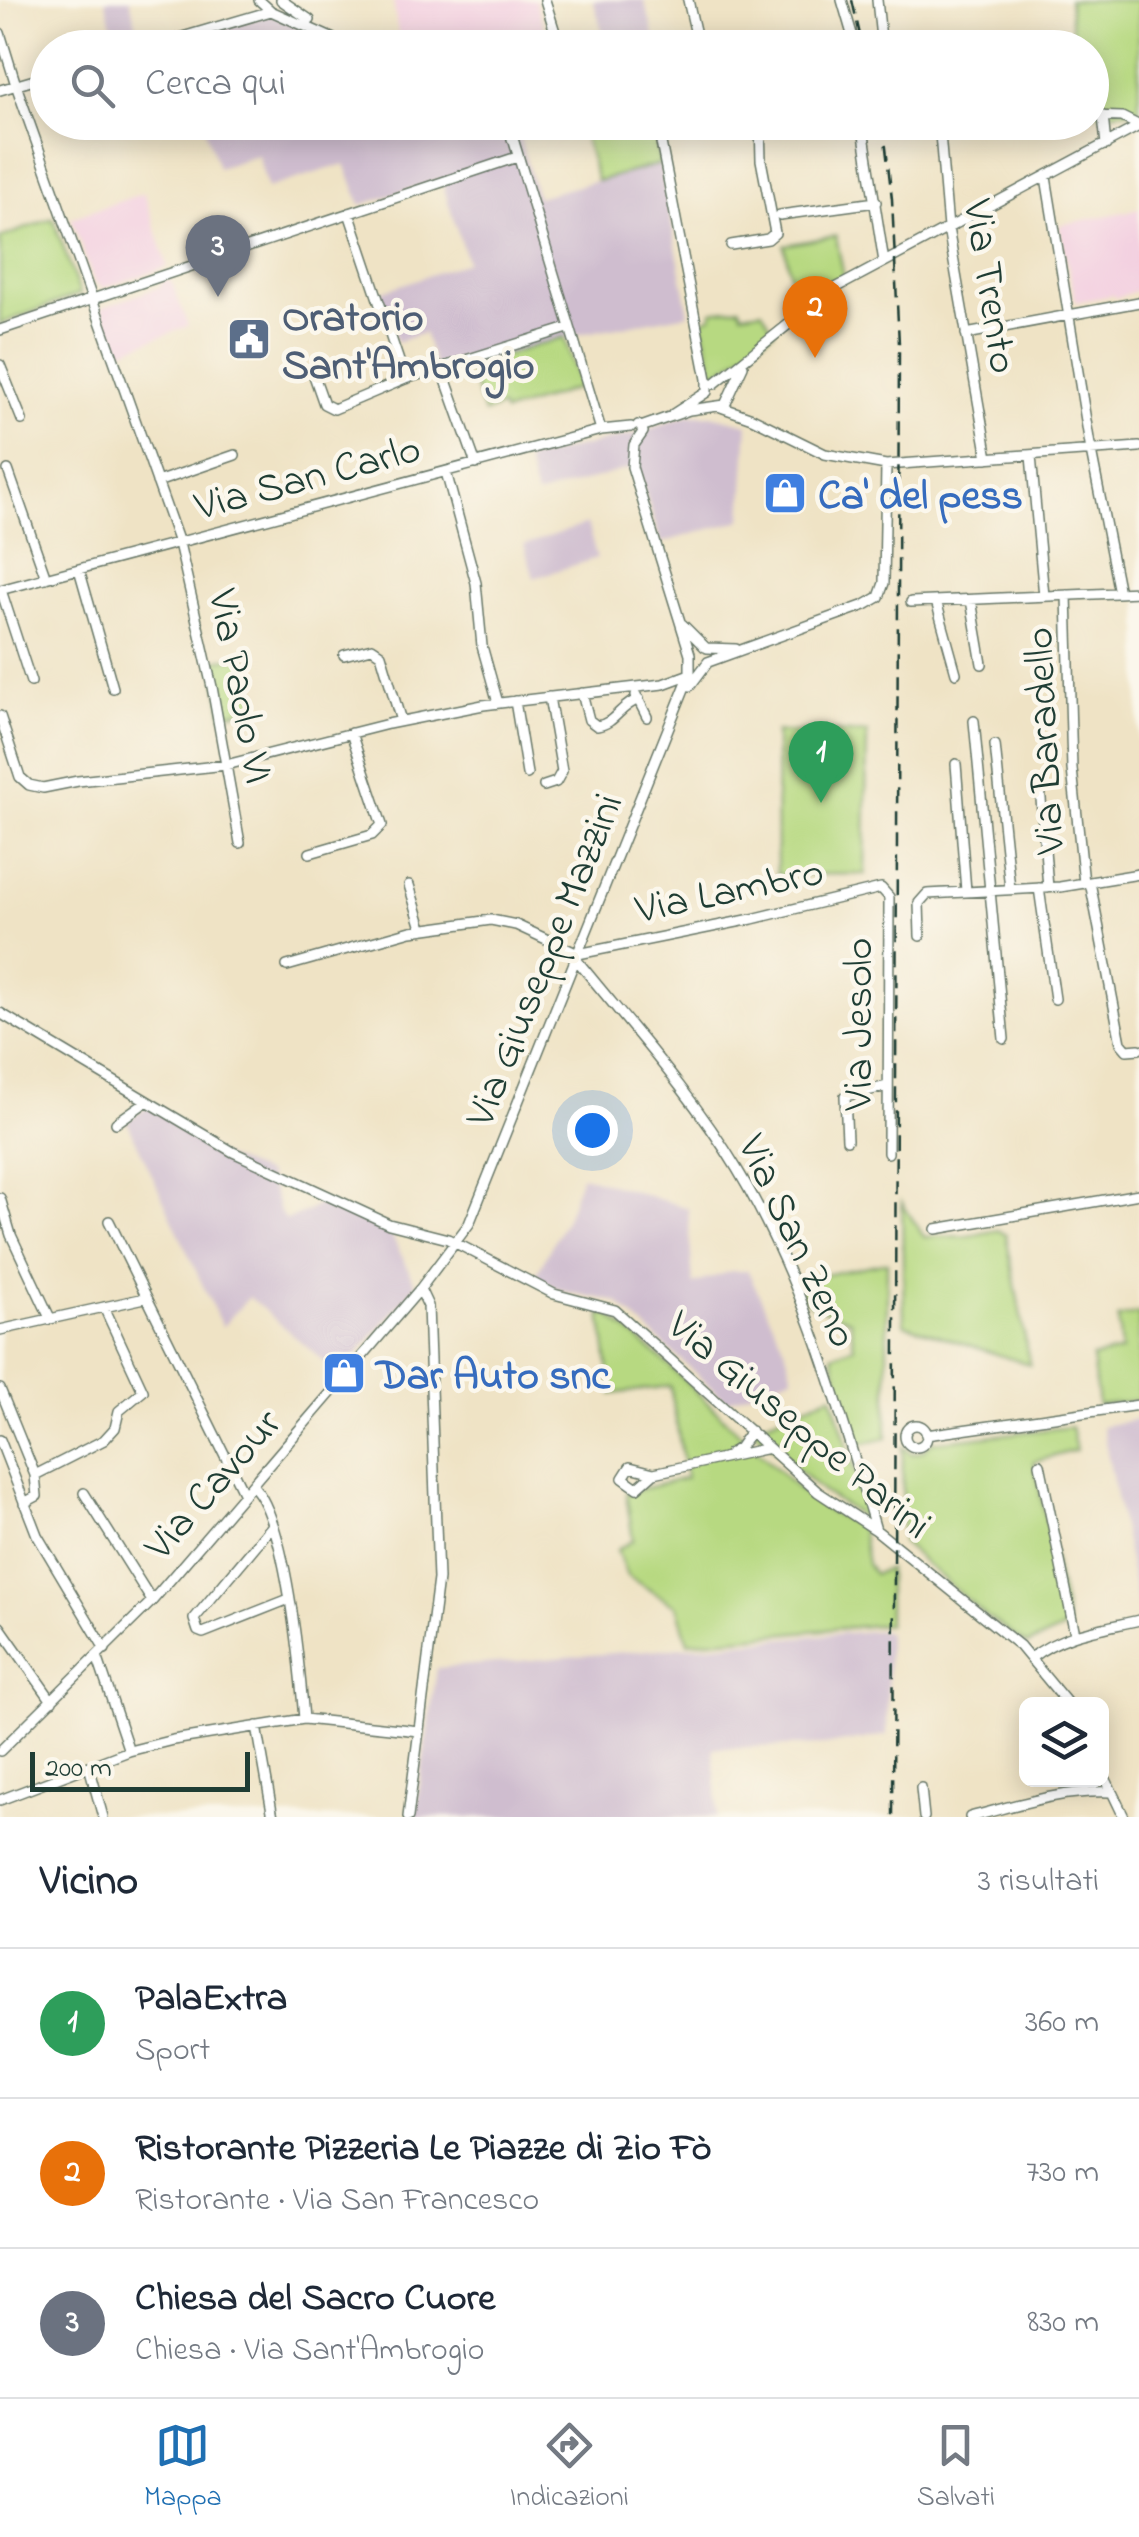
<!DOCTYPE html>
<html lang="it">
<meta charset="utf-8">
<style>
body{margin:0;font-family:"Indie Flower",sans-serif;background:#f6f6f7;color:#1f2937}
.controls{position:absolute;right:30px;bottom:30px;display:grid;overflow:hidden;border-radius:15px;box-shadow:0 5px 25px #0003}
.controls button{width:90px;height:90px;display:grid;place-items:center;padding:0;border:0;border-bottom:2px solid #e0e1e3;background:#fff;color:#1f2937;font:50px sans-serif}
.scale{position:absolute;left:30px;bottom:25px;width:220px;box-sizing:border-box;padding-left:10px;border:5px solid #1f3d34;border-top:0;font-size:28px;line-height:35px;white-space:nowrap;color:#1f3d34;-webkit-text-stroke:8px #fbf7ec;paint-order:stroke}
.you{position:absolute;left:592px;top:1130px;width:35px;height:35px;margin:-25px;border:8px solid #fff;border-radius:50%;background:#1a73e8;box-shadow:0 0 0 15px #1a73e833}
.badge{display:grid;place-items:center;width:65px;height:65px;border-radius:50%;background:#1f6fb2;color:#fff;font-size:32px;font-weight:700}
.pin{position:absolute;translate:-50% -82px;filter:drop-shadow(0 2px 5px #0008)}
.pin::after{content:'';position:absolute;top:52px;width:35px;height:30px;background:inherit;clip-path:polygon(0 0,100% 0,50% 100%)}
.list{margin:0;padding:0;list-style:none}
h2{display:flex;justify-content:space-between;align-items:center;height:130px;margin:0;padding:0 40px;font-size:42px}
h2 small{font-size:32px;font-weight:400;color:#747a83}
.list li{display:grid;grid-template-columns:65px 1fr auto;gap:30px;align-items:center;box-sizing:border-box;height:150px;padding:0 40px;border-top:2px solid #e0e1e3}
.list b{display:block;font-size:38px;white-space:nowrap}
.list p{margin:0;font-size:32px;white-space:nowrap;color:#747a83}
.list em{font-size:32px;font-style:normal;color:#747a83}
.icon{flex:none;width:55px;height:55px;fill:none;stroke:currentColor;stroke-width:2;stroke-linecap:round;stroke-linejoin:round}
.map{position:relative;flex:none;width:1139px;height:1817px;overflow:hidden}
.search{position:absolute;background:#fff;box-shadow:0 5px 25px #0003;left:30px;right:30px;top:30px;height:110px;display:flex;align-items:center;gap:25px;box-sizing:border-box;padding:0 35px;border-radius:55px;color:#747a83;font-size:38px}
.sheet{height:580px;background:#fff}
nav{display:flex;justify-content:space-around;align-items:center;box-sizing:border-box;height:140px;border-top:2px solid #e0e1e3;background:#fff;font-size:28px;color:#747a83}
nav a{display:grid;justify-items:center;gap:5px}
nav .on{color:#1f6fb2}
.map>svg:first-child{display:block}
</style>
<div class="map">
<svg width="1139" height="1817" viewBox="0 0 1139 1817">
<rect width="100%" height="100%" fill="#fbf7ec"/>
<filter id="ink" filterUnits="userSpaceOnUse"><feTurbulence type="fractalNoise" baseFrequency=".01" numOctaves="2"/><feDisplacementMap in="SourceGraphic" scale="20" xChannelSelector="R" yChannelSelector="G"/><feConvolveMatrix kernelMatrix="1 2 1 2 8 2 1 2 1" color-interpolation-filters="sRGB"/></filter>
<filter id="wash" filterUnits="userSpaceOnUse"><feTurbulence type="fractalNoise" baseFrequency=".0048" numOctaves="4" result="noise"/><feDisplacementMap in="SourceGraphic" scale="40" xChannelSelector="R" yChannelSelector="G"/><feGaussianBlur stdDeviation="2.25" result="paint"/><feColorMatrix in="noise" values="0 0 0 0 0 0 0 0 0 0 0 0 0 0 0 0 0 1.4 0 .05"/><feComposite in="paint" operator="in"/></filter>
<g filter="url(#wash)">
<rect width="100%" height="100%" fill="#efe3c5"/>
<path fill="#f3cfe0" d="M393,0H535L550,47H400Z
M144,193L168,267L103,288L94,282L71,218Z
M1139,209V290L1115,298L1114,295L1076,302L1059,225Z
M171,280L188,326L119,352L101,308L160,287L163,281Z"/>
<path fill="#cfbdcf" d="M105,0H130L141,43L118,47Z
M593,0H644L655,38L607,47Z
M271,14L344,47L177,48L175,43Z
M203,123H506L523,132L521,142L537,197L660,164L689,314L564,337L468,367L464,357L435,366L424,333L397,342L380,292L467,262L441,179L361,205L345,164L267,188L258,155L218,168Z
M688,415H711L748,424L742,520L661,543L637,466L536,496L526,460L639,433Z
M587,524L597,558L534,578L524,545Z
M151,1105L220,1155L267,1174L281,1214L286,1220L307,1212L322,1202L391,1234L416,1285L345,1368L337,1361L333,1366L323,1361L249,1297L222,1327L127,1121Z
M581,1175L688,1208L693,1284L732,1271H748L785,1349L793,1376L726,1401L617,1302L563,1291L535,1277L566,1218Z
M1139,1419V1612L1102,1426Z
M881,1630L888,1633L887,1735L829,1745L713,1748L718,1817H415L437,1668Z"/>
<path fill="#b7d981" stroke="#6b8b5a" stroke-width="2.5" d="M1069,0H1139V110L1092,114V48L1073,47Z
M581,126L648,129L655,136L660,164L597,181Z
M53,218L80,294L0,324V238Z
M836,236L844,278L796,301L784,245Z
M740,307L742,313L762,310L774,331L714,375L702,321L712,316V311Z
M564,337L580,387L504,413L501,407L484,413L468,367Z
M244,655L258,706L223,715L214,661Z
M776,732L867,733L865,874L777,875Z
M902,1203L924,1237L968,1236L998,1230L1006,1235L1030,1365L904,1324Z
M887,1262V1438L856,1445L832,1355L854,1347L850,1320L809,1304L794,1281Z
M601,1313L610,1316L665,1362L800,1491L822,1507L861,1528L867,1564L874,1574L888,1569V1624L688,1642L677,1606L627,1576L617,1550L633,1540L626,1493L686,1478L670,1386L612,1394Z
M1139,1313V1400L1098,1405L1092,1358L1121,1351L1118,1318Z
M832,1395L870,1521L823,1492L751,1428Z
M1071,1427L1076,1450L1034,1462L1068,1627L1027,1645L986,1616L902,1543L903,1447L912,1454L923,1451L932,1442Z"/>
</g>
<g filter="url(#ink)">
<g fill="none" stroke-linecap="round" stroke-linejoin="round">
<g stroke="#687767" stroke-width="12">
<path id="minor" d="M259,0L271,11L354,48
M281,0L310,20
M545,0L560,48
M688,0L699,48
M842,0L856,48
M877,0L882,48
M0,33L16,85L179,543L212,687L240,843
M145,48L271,11
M0,90L48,76
M1092,116L1122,117L1138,125
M1103,116L1106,145
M508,122L601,430
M657,122L707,379V392L673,414
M862,122L884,262
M939,122L948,228L988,458
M512,139L518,122
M1046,177L1091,451L1119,593
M349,213L405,379
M780,215L876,202
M731,245L768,239L775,233L761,160L760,122
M0,330L517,157
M966,334L1139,302
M0,365L22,420
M442,369L476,464
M312,370L324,404L334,409L405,379L568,328
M714,384L830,291L1139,126
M721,407L752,418L825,454L886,465L1139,447
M638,425L641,427L689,410L725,405L743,366
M1031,456L1044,596
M8,470L46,578
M446,472L476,583L482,646L498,703
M157,482L235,455
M79,569L113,688
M0,590L601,430L631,427
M1,590L31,682
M1067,595L1072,769L1084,883
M971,600L982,664
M936,601L956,673
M911,602L1139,592
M682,624L705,647
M707,648L736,649
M344,655L372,648L381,654L401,721
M690,686L708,662L865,605L879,597L884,583L886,465
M582,693L589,720L597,726C616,723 619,706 639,699
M636,695L647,717
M515,701L527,774
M0,716L20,777L29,785L43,788L78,781L226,765L388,724L483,705L663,684L690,674
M974,721L1004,1039
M995,745L1010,889
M956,764L966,891
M544,786L556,782L562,771L549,697
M1040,786L1048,888
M310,853L372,835L382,825L351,733
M1090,882L1121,1043L1127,1050L1139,1049
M409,885L422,928
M1039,888L1055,999
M920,936L919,903L927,894L1060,887L1139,874
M576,959C631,1027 692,1094 737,1169C804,1280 839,1408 876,1530
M287,966L411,931L491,920L516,925L578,954L752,919L881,888L889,897L888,1153
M0,1013L147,1101
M116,1123L147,1101L233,1152L389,1224L448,1239L554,1294L615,1310L818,1492L876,1530L1020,1646L1068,1704
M847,1140L845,1096L888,1086
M0,1198L11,1235L50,1318
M109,1221L244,1494
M936,1229L1139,1194
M0,1330L145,1298
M0,1389L35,1475
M905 1436a11 11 0 1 1 22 0a11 11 0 1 1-22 0Z
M926,1435L1139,1405
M0,1440L37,1535L105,1649
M729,1454L739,1448L751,1431
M1040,1464L1075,1634
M654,1473L637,1488L623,1478L630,1467L654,1473L769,1448
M252,1485C286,1515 300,1671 304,1719
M84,1493L152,1601
M24,1503L37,1496L35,1475L104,1440L115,1428L119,1411L143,1391L104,1307
M273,1525L194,1619L198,1631L203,1633L289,1599
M0,1627L52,1701
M97,1656L129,1751
M1031,1658C1063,1633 1101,1629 1139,1620
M257,1726L273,1817
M0,1751L152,1601L420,1289L469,1224L690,674V654L632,467L634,445L643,432L641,427
M89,1766L103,1817
M1102,1771L1124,1817
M921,1788L924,1817
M0,1800L129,1751L173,1740L304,1719L419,1731
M408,1817L438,1579L428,1306L420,1289
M970,1817C1018,1805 1060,1790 1110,1792"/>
</g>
<use href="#minor" stroke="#fff" stroke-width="9"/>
<path stroke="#1f3d34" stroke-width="2.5" stroke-dasharray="15 8" stroke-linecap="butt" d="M852,0L863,48
M883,122L892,199L899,344L893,1817"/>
</g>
</g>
<defs>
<g id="civic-square" transform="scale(2.25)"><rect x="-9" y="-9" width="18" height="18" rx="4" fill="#5c6f8a" stroke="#fbf7ec"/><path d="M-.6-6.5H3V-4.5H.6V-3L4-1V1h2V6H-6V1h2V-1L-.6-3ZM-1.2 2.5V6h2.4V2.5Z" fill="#fff"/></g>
<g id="shop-square" transform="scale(2.25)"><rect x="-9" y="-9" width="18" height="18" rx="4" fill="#3f7fe0" stroke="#fbf7ec"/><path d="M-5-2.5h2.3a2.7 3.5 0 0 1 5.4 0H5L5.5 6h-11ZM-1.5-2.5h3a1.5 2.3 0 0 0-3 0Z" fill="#fff"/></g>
</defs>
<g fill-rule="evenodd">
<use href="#civic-square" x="249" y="339"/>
<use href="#shop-square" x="785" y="493"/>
<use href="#shop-square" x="344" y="1373"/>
</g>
<g text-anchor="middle" stroke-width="9" stroke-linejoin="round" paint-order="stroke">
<g font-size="42" fill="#1f3d34" stroke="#fbf7ec">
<text transform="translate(993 286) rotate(81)" y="15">Via Trento</text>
<text transform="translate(307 475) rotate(-15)" y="15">Via San Carlo</text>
<text transform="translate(243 686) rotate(79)" y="15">Via Paolo VI</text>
<text transform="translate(1042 741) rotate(-93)" y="15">Via Baradello</text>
<text transform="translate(729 888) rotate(-12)" y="15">Via Lambro</text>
<text transform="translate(542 959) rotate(-68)" y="15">Via Giuseppe Mazzini</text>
<text transform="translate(856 1024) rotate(-90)" y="15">Via Jesolo</text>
<text transform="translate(800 1240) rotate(65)" y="15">Via San Zeno</text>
<text transform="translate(801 1423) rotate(40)" y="15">Via Giuseppe Parini</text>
<text transform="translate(211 1483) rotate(-49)" y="15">Via Cavour</text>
</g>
<g font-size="42" font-weight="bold" fill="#4e5e75" stroke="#fbf7ec" text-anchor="start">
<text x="282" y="330">Oratorio<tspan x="282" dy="48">Sant'Ambrogio</tspan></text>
</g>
<g font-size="42" font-weight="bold" fill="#366cbe" stroke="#fbf7ec" text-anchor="start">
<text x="818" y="508">Ca' del pess</text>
<text x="376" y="1388">Dar Auto snc</text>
</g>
</g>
</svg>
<div class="controls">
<button><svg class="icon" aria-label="layers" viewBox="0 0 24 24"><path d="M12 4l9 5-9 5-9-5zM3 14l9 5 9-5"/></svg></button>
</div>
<div class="scale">200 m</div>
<div class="you"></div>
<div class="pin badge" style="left:821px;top:803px;background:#2e9e5b">1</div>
<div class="pin badge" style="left:815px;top:358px;background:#e8710a">2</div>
<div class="pin badge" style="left:218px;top:297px;background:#6b7280">3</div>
<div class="search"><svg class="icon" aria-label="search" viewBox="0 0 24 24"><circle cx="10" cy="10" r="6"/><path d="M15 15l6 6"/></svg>Cerca qui</div>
</div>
<section class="sheet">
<h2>Vicino<small>3 risultati</small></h2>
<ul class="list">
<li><span class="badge" style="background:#2e9e5b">1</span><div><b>PalaExtra</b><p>Sport</p></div><em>360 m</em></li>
<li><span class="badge" style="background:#e8710a">2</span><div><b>Ristorante Pizzeria Le Piazze di Zio Fò</b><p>Ristorante · Via San Francesco</p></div><em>730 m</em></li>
<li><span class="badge" style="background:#6b7280">3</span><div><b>Chiesa del Sacro Cuore</b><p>Chiesa · Via Sant'Ambrogio</p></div><em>830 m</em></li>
</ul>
</section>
<nav>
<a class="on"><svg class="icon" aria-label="map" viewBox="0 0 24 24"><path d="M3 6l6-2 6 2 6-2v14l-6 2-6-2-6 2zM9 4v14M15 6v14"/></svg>Mappa</a>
<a><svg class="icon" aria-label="directions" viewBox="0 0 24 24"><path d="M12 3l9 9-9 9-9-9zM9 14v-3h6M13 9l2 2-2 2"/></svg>Indicazioni</a>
<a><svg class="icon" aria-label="saved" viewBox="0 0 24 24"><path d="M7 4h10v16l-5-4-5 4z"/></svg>Salvati</a>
</nav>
